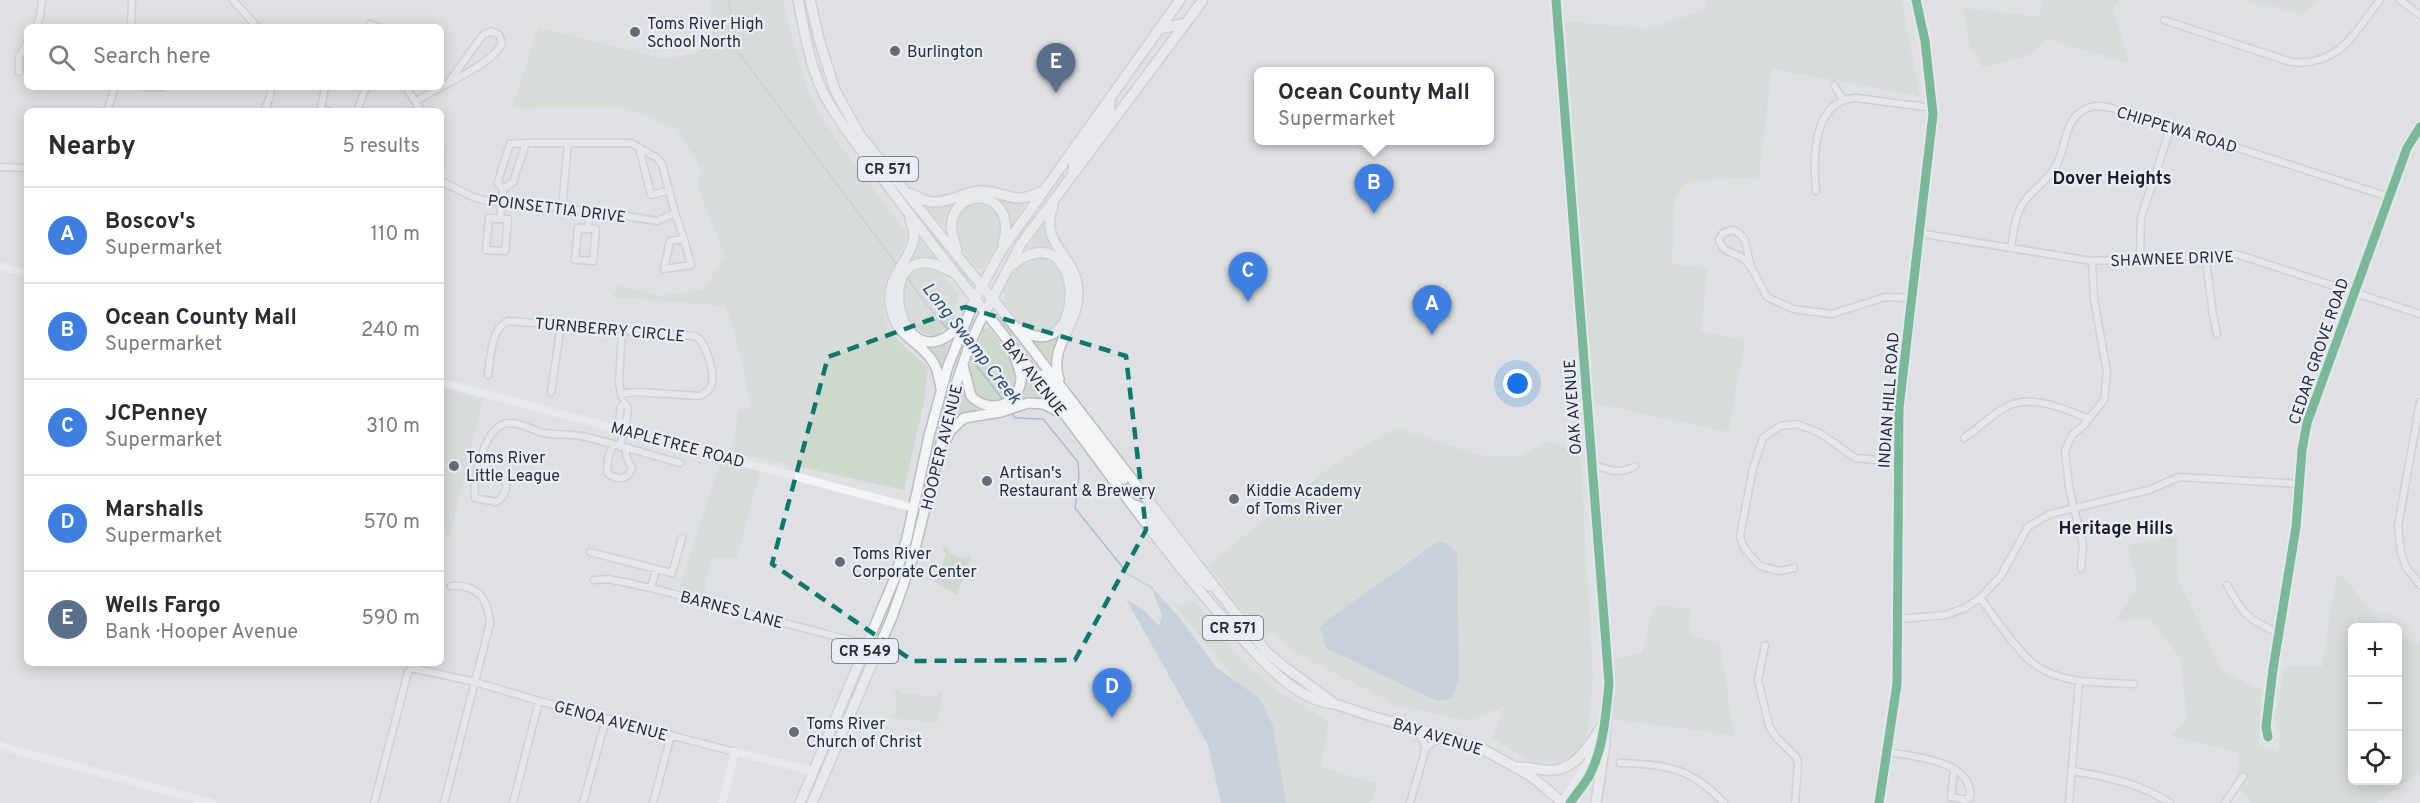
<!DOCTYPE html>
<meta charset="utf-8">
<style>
body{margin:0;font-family:Overpass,sans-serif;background:#f7f7f7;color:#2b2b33}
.controls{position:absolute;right:18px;bottom:18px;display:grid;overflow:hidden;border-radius:9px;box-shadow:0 3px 15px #0003}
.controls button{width:54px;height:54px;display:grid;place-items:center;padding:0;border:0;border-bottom:2px solid #e1e1e2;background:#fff;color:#2b2b33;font:30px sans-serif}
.you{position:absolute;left:1518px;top:384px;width:21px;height:21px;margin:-15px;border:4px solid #fff;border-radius:50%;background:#1a73e8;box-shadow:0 0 0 9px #1a73e833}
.badge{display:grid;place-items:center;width:39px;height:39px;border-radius:50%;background:#656c77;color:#fff;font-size:20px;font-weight:700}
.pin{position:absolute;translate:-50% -50px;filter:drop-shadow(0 2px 3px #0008)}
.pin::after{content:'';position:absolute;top:32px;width:21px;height:18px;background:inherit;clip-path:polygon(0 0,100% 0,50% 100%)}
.popup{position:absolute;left:1254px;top:67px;width:240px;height:78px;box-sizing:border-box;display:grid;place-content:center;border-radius:9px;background:#fff;filter:drop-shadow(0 2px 4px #0005);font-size:20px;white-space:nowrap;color:#7c7c81}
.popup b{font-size:22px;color:#2b2b33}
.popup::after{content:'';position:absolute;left:50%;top:100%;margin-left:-12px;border:12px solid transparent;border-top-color:#fff}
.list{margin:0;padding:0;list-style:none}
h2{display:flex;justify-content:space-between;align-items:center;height:78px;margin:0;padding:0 24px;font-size:26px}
h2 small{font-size:20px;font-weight:400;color:#7c7c81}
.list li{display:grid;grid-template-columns:39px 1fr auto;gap:18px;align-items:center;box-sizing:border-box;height:96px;padding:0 24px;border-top:2px solid #e1e1e2}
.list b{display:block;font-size:22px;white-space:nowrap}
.list p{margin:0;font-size:20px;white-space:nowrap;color:#7c7c81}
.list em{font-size:20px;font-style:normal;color:#7c7c81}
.icon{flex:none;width:33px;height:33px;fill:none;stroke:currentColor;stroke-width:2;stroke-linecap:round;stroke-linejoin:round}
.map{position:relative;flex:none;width:2420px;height:803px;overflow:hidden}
.search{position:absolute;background:#fff;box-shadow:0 3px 15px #0003;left:24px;top:24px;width:420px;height:66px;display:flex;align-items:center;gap:15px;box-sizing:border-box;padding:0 21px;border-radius:9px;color:#7c7c81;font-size:22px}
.panel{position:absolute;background:#fff;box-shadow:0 3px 15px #0003;left:24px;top:108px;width:420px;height:558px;border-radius:9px}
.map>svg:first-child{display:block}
</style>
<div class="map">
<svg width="2420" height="803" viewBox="0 0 2420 803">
<rect width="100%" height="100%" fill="#dee0e3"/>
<path fill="#ced8cd" d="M710,0H784L788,24L809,95L834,137L909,236C894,266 869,303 894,335C903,347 917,357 928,367L925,397L904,490L731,452L739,410L751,408L742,361L726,306L612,297L620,286L662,296L704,289L725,256L698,188L701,169L677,128L624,107L512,108L538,27L663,59L695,54L712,38Z
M1704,0H1901L1920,96L1772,69L1759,177L1688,181L1675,197L1672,264L1708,268L1701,331L1745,340L1729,432L1593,403L1565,21L1650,29L1707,9Z
M2042,0H2119L2113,8L2129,63L2046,39L2032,54L1983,68L1976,52L1970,51L1963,8L2039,17Z
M2245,0H2319L2304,14L2264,4L2261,6Z
M889,178L972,279L969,284L889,179Z
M995,197L1025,204L1010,228L1006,210Z
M963,198L952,210L946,228L921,202Z
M976,202L987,203L1001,215V238L982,270L980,267L978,269C960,247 937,217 976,202Z
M1045,219L1047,236L1060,256L1042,248H1028Z
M919,238L940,261L921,259L905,268Z
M1033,255L1054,261L1065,278L1067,305L1061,321L1052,329L1042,333L1021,325L1003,301L1006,294L1002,292C1010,275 1017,265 1033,255Z
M928,266L941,272L958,295L954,320L935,337C930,335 923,333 918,329C901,318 897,283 915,271C918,269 924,268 928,266Z
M997,313L999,314L1019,340L1007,332L995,317Z
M1066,327L1051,362L1027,337Z
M989,328C1006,349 1040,390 994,402L975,396L968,371L984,329Z
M916,339L933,345L949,343L941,371Z
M1026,376L1049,402L1033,399L1008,406Z
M962,384L970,400L991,410L955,417Z
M441,388L483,399L450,536L441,532Z
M1396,428L1478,455L1518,456L1547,442L1580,449L1593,678L1586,741L1570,761L1532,762L1492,738L1504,706L1469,721L1398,706L1290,650L1273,631L1263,637L1208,565L1334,464Z
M720,462L760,472L737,558L711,557L703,597L679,590Z
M2177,536L2179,583L2222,671L2261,690L2258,745L2278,752L2281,738L2275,718L2285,666L2322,667L2336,576L2344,577L2383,627L2352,628V780H2398V636L2420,644V772L2376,803H2251V800L2238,788L2239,752L2170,736L2187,719L2180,657L2149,619L2116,620L2137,586L2128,545Z
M943,547L949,548L948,553L967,559L969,554L971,557L957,595L933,581L934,578L938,580L946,553L942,550Z
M1195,601L1236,654L1278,692L1329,721L1321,767L1377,784L1371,803H1283L1265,716L1177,608Z
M1654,606L1691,608L1689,635L1720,644L1734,735L1612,719V659L1642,653Z
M899,688L900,693L937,697L939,692L942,693L938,723L890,718V716L895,715L897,697L893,693Z"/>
<path fill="#aabcd1" d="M1444,542L1457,552L1459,679L1452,698L1437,701L1326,648L1320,628L1326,621L1436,543Z
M1151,586L1179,617L1216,667L1260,699L1273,726L1286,803H1221L1208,745L1126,599L1145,611L1159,626L1162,615Z"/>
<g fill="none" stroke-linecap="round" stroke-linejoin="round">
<path stroke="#aabcd1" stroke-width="1.5" d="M728,0L738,52L898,266
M908,279L927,305L948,329
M970,357L1003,400
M1011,412L1015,418L1043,419L1078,462L1079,477L1075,508L1128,574L1152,588"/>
<g stroke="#bcbec1" stroke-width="9">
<path id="street" d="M233,0L257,27
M2400,0L2420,15
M2164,20L2291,62C2339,67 2354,33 2380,0
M36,27L40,17L42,0
M131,27L132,0
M369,27L370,24L378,27
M19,72V57L27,43
M1834,85L1843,100
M145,87H161
M325,87L321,108L328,111
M406,87L421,111
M441,87C456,79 497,59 502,43L499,35L491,31L483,35L448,83
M416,101L441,87
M107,111L115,87
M264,111L270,97L271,87
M357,111L366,87
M639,147L651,195L670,190
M441,152V166
M0,167L27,168
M441,181L473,197L487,201L602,212L657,221L675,213
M503,189L498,183L499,178L510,144L526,143
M1816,191C1813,159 1812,100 1856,98L1933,108
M562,208L568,143
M500,219L489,218L486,250L505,251L508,219H500L503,189L513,182L526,143H631L657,158L662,164L675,213L684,239L670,241L664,269L691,265L684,239
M588,229L578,228L575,260L593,261L596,229H588L589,211
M1731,230C1749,233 1746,253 1751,267C1747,263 1744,258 1739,256C1729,251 1723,252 1719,240L1723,233Z
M1918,233L2092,261L2236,254L2420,314
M2011,248C2014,230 2015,211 2028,197C2037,187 2049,178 2056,166C2067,147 2063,117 2088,108C2098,103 2113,109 2124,111L2389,197
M2205,254L2213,315L2217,334
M2140,258L2141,218L2171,126
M1751,267L1767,297L1793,309L1832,314L1885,297L1911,298
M622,330L619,383L622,397
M488,375C491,358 490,329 508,321L695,336C706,342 716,374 711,386C709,391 705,393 700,396L636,392L621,394
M551,392L561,325
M2420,402L2398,526L2401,553L2406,567L2420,585
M1964,438C1979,428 1991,415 2006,407C2029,394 2067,409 2088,419
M613,444L608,459L607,473C618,481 627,480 632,468L626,456V448
M620,447C622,433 628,421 628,407L624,403C618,410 619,422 622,430
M479,463L506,482C507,491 504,497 496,502L475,498C472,479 484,431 504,424C518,420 531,430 544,433C556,435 569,434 581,436C614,443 647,454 680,463
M1592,464C1607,470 1620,475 1635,466
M590,552L672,573L682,538
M1794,568L1780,571L1760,566L1744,548L1740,536L1753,468L1763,438L1780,426L1797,424L1820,433L1855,458L1897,462
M2081,568L2083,546L2069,487L2065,451L2072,435L2083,426L2104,400L2107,372L2094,299L2092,261
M594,580L609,579L651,588L868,645
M2227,585C2243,614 2248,620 2279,633
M651,588L656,569
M1980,598C1995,617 2016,650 2034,664C2062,685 2101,682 2134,684
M1898,619L1946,615L1965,608L1980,598L2000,577L2028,527L2050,514L2149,490L2179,477L2300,484
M1765,645L1758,680L1769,726L1777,738L1796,757L1798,764L1795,803
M1413,730L1420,736L1426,748
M2268,737L2266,727L2273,669L2296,527L2302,450L2307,423L2407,148L2420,127
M1887,752C1913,756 1974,761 1970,797L1966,800L1951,797L1954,770
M1620,763C1666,764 1692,768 1724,803
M2073,771C2107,777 2140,783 2170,803
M374,803L408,672L412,668L475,682L539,701L735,752
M444,803L490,623C488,598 477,584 451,586
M513,803L539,701
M583,803L606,719
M653,803L671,735
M1410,803L1426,748L1436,740L1446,739
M2069,803L2079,681
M2225,803L2243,776"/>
</g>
<g stroke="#babdc1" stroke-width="12">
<path id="primary" d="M798,0C805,33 810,70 827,100C845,131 868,159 890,188C935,249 982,308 1029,367C1100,459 1167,560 1247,644C1269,668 1300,701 1334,704
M810,0L819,39L835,90L859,134L1012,323L1221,595L1266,651L1282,665L1335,704L1374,717L1453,738L1479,747L1531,776L1563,803
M1159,29L1186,23
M1073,172L1074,162L1108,114L1110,109V97
M910,193C918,197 927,203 936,202C951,202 966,191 981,191C1006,191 1012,206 1040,192
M1053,206C1038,245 1077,255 1078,291C1079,327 1048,345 1059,379
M910,219C912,226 916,235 913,242C907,264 887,278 890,303C895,339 918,338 933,362C938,369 939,380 941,388
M957,250C954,240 949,227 953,217C964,184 1018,195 1003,244
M1012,265C1088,207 1089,376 1018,328
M952,272C865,222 896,398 962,323
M963,365L971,396C988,414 1019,407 1021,379C1021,370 1015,360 1013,351
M1041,375L1124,479
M946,440L950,431L964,418L1001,412L1028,403L1044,404L1061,413
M1135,505L1146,510L1199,578L1210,586
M1517,767C1526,767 1536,769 1545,770C1575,774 1590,744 1604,723
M800,803L894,580L907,538L929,436L948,366L975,299L1001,251L1180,0
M812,803L892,617L913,557L954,390L969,346L980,322L1021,244L1203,0
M1596,803L1605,743L1604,723"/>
</g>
<use href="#street" stroke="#edeef1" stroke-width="6"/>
<path stroke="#f2f4f5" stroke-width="8" d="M1556,0L1609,683C1606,713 1604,748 1589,776C1584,785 1576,794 1570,803
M0,266L27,273
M441,382L914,508
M0,746L212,803
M1562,802L1586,767L1596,743
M722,803L735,752L813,771
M1879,803L1897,684L1899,408L1933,114L1925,41L1916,0"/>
<use href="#primary" stroke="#f2f4f5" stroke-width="9"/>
<g stroke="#eaeef4" stroke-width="13">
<path id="cycleway" d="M1556,0L1609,683C1606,713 1604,748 1589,776C1584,785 1576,794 1570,803
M2268,737L2266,727L2273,669L2296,527L2302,450L2307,423L2407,148L2420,127
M1879,803L1897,684L1899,408L1933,114L1925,41L1916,0"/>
</g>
<use href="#cycleway" stroke="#00873e" stroke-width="9"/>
</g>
<path d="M0 0H2420V803H0ZM965,307L1126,356L1146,530L1075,660L913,661L772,564L828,357Z" fill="#dee0e3" fill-opacity=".55" fill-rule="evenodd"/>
<path fill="none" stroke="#0f766e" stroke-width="4.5" stroke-dasharray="12 8" stroke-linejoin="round" d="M965,307L1126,356L1146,530L1075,660L913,661L772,564L828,357Z"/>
<g fill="#656c77" stroke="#eaeef4" stroke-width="2">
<circle cx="635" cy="32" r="6"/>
<circle cx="895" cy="51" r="6"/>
<circle cx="454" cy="466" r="6"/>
<circle cx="987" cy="481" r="6"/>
<circle cx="1234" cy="499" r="6"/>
<circle cx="840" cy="562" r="6"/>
<circle cx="794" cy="732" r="6"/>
</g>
<g text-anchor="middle" stroke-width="4.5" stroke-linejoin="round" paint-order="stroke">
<g fill="#eaeef4" stroke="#5f6774" stroke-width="1.5">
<rect x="858" y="157" width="60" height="24" rx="4.5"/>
<rect x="1203" y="616" width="60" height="24" rx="4.5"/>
<rect x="832" y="639" width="66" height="24" rx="4.5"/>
</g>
<g font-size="15" font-weight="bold" fill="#242d3d">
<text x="888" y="174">CR 571</text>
<text x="1233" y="633">CR 571</text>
<text x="865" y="656">CR 549</text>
</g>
<g font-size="16" fill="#242d3d" stroke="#eaeef4" text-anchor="start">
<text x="647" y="29">Toms River High<tspan x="647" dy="18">School North</tspan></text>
<text x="907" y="57">Burlington</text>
<text x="466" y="463">Toms River<tspan x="466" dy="18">Little League</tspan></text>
<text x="999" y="478">Artisan's<tspan x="999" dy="18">Restaurant &amp; Brewery</tspan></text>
<text x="1246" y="496">Kiddie Academy<tspan x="1246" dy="18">of Toms River</tspan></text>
<text x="852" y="559">Toms River<tspan x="852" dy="18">Corporate Center</tspan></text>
<text x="806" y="729">Toms River<tspan x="806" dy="18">Church of Christ</tspan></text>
</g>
<g font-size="16" fill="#242d3d" stroke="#eaeef4">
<text transform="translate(2177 129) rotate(17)" y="6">CHIPPEWA ROAD</text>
<text transform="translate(557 208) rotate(7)" y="6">POINSETTIA DRIVE</text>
<text transform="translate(2172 258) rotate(-2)" y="6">SHAWNEE DRIVE</text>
<text transform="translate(610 329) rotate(5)" y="6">TURNBERRY CIRCLE</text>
<text transform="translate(2318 351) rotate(-71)" y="6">CEDAR GROVE ROAD</text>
<text transform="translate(1035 377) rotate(52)" y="6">BAY AVENUE</text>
<text transform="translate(1888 400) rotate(-86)" y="6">INDIAN HILL ROAD</text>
<text transform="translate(1572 407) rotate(-94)" y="6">OAK AVENUE</text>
<text transform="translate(678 444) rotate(15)" y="6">MAPLETREE ROAD</text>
<text transform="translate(941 447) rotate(-76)" y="6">HOOPER AVENUE</text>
<text transform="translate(732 609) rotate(15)" y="6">BARNES LANE</text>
<text transform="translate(611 720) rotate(15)" y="6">GENOA AVENUE</text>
<text transform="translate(1438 736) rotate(17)" y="6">BAY AVENUE</text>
</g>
<g font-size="18" font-weight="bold" fill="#171e2d" stroke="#eaeef4">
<text x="2112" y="184">Dover Heights</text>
<text x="2116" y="534">Heritage Hills</text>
</g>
<g font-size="18" font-style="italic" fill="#2c4b73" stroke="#eaeef4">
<text transform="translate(972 343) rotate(52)" y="6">Long Swamp Creek</text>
</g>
</g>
</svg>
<div class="controls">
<button>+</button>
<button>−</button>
<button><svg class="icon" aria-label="locate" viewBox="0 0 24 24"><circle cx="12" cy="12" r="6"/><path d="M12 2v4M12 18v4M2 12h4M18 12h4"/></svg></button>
</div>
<div class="you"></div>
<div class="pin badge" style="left:1432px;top:335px;background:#3f7fe0">A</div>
<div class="pin badge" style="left:1374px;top:214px;background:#3f7fe0">B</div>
<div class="popup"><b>Ocean County Mall</b>Supermarket</div>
<div class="pin badge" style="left:1248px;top:302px;background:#3f7fe0">C</div>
<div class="pin badge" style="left:1112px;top:718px;background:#3f7fe0">D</div>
<div class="pin badge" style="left:1056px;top:93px;background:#5c6f8a">E</div>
<div class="search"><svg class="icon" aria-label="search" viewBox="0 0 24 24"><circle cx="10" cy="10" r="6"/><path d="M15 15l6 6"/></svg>Search here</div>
<section class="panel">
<h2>Nearby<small>5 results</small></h2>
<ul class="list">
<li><span class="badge" style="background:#3f7fe0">A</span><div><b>Boscov's</b><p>Supermarket</p></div><em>110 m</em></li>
<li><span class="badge" style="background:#3f7fe0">B</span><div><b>Ocean County Mall</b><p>Supermarket</p></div><em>240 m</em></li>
<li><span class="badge" style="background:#3f7fe0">C</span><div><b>JCPenney</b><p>Supermarket</p></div><em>310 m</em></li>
<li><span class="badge" style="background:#3f7fe0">D</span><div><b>Marshalls</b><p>Supermarket</p></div><em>570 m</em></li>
<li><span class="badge" style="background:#5c6f8a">E</span><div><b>Wells Fargo</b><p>Bank · Hooper Avenue</p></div><em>590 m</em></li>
</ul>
</section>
</div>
